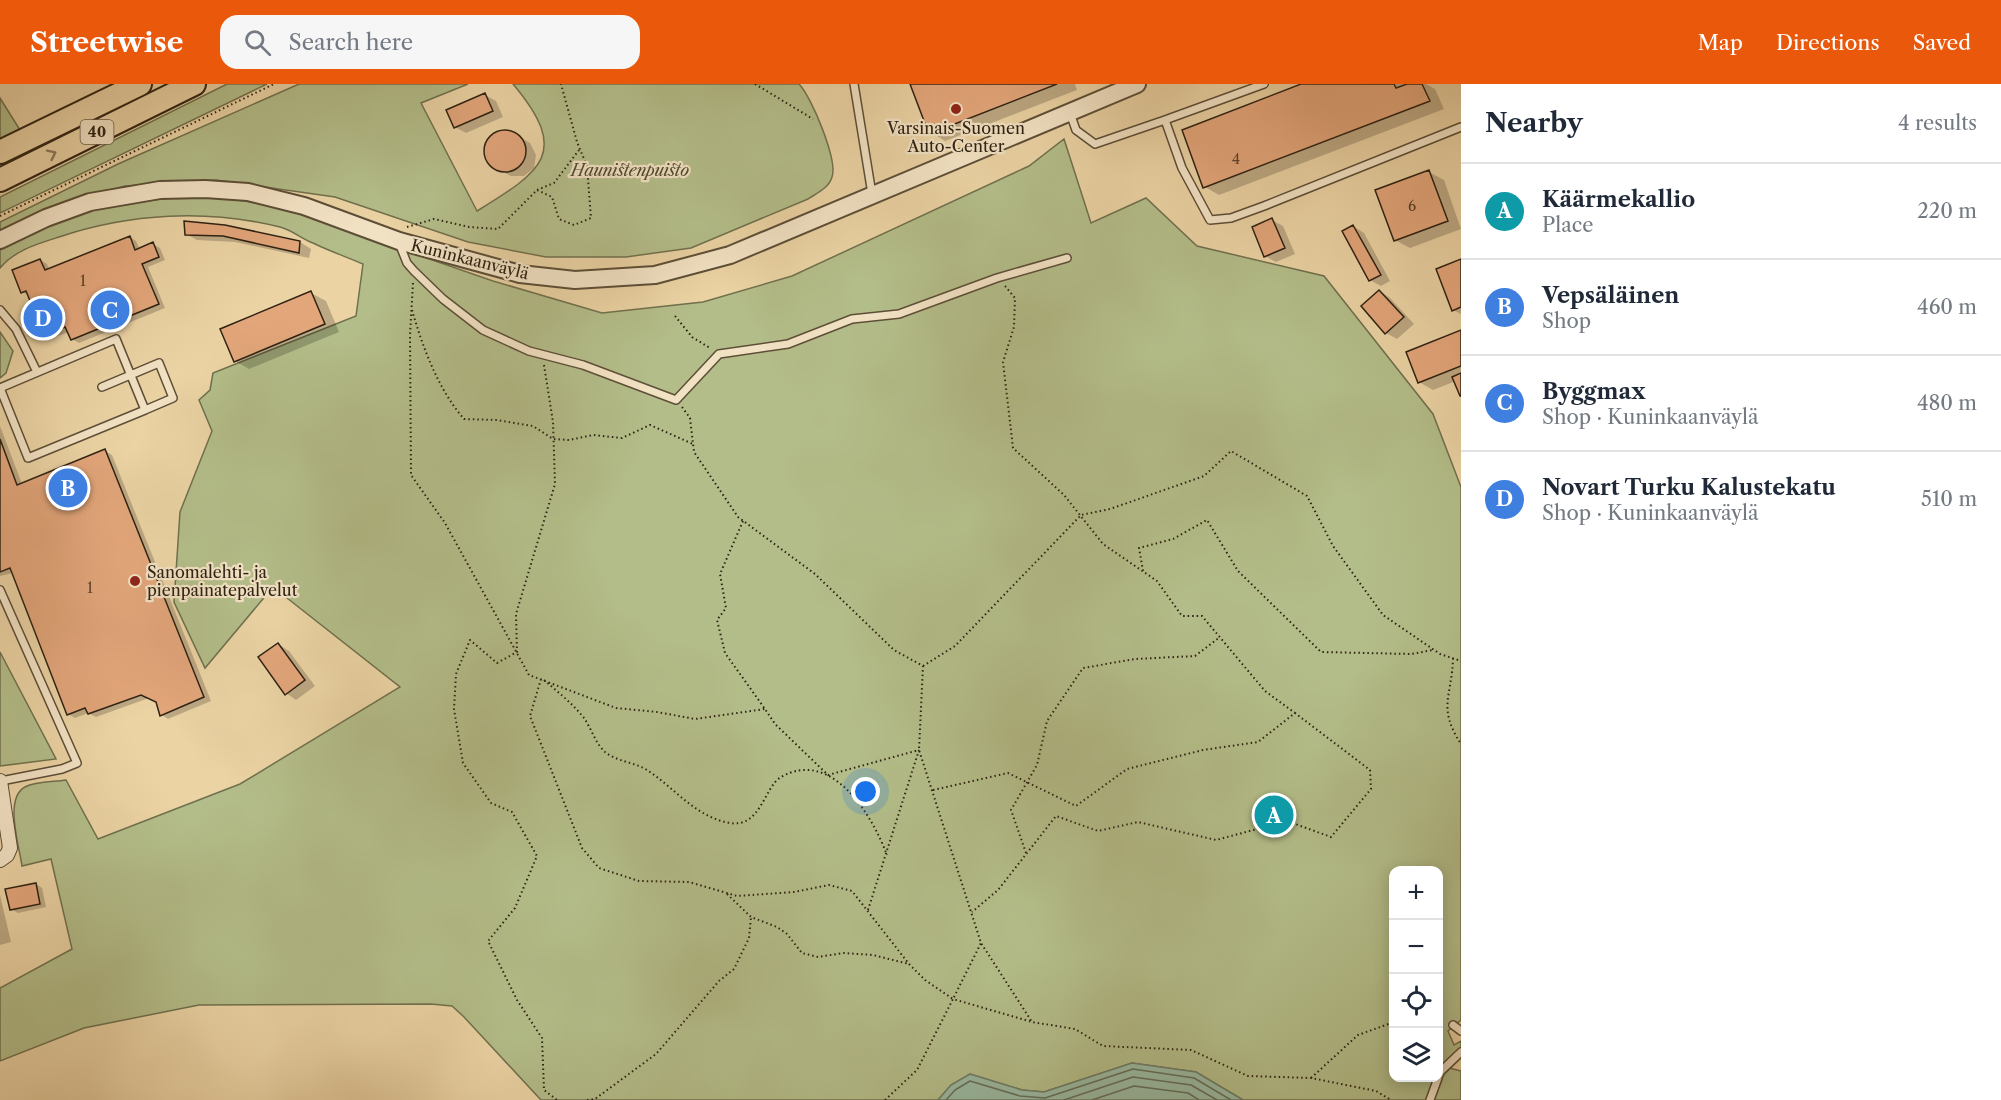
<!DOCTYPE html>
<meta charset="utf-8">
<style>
body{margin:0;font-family:"Libre Caslon Text",serif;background:#f6f6f7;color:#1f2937}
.controls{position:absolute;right:18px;bottom:18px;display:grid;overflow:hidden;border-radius:12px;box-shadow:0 3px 15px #0003}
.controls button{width:54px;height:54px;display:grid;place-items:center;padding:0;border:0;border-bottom:2px solid #e0e1e3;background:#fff;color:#1f2937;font:30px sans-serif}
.you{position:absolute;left:866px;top:708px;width:21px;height:21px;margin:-15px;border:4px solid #fff;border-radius:50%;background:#1a73e8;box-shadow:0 0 0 9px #1a73e833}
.badge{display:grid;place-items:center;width:39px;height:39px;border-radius:50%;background:#ea580c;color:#fff;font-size:20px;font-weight:700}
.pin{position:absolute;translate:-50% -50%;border:3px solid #fff;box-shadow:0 2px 6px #0006}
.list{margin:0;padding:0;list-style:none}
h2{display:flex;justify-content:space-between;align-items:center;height:78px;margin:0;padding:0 24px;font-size:26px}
h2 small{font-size:20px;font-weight:400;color:#747a83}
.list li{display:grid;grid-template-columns:39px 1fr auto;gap:18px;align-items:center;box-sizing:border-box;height:96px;padding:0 24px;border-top:2px solid #e0e1e3}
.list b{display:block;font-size:22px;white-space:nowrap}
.list p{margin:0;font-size:20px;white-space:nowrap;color:#747a83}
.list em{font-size:20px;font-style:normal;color:#747a83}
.icon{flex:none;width:33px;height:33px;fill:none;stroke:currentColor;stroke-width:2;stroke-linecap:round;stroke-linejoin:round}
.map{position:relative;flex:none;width:1461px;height:1016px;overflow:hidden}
header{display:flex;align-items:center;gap:36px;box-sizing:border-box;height:84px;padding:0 30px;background:#ea580c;color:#fff}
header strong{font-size:28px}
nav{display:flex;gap:33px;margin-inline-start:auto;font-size:21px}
.search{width:420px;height:54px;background:#f6f6f7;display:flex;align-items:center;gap:15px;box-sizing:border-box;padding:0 21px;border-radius:18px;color:#747a83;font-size:22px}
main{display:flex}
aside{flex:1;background:#fff}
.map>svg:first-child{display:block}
</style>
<header>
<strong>Streetwise</strong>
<div class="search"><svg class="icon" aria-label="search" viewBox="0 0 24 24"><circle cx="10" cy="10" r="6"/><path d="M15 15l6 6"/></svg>Search here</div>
<nav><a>Map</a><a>Directions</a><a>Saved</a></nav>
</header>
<main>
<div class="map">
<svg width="1461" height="1016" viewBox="0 0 1461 1016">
<rect width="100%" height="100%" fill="#ebd3a4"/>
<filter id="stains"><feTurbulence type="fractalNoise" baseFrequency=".00333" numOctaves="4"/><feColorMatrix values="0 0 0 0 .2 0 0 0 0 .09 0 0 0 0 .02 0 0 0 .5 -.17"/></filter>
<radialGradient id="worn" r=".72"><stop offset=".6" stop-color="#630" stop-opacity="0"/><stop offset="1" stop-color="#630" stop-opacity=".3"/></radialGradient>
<path fill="#b3bd89" stroke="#70704e" stroke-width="1.5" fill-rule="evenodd" d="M227,0H267L0,129V113Z
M299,0H468L421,19L477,127C542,87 571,69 513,0H799C811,12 838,76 832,93C829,104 817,109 808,115L691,164L626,173H546L468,158L335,113L216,96L125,102L95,110L61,119L0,149V138L118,80Z
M0,14L20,46L0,56Z
M1064,55L1091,139L1146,114L1197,162L1324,192L1433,330L1461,403V936L1448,947L1454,961L1461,957V969L1446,983L1461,987V1016H1243L1196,988L1132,979L1044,1008L1022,1006L970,990L951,1001L938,1016H541L464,933L452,922L431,920L199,921L84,944L0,977V904L72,865L51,775L22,782C19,761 4,714 25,703C36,697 54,698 66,696L98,755L240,700L400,603L273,503L205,584L174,518L180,428L212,347L199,316L210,306L213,289L356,232L363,180C347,173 329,167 313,159C302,155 292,146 280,143C207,125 130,129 59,153C37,160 15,166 0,184V166L78,128L166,114L205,111L251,118L294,128L493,197L602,229L703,218L792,192L1029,82ZM1394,786H1438V994H1394Z
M0,248L13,267L6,289L0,294Z
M0,568L56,675L0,682Z"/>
<path fill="#99b9a1" stroke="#6e7d68" stroke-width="1.5" d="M1132,979L1196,988L1243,1016H938L951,1001L970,990L1022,1006L1044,1008Z"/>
<path fill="#0003" d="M912,0H1075L1077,6L945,57L931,48Z
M1305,0H1426L1435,5L1444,25L1219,111L1205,103Z
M485,11L496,17L503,33L466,49L455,43Z
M501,48L513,49L530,59L536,71L534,84L524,92H511L505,89L494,83L487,72L490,55Z
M1429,88L1444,96L1461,145L1410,164L1395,156Z
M1272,136L1283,142L1295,170L1276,178L1265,172Z
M186,138L300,158L311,165L309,174L235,158L197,156L186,150Z
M1353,142L1364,149L1390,197L1381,202L1370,196Z
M130,153L136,157L140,166L153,160L160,164L165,176L148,183L165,224L79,259L72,255L69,248L52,254L45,250L30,212L23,208L40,176L47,180L49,186Z
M1461,177V230L1453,226Z
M1380,207L1390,214L1414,240L1397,255L1386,249Z
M311,209L326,217L339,248L249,285L235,277Z
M1461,248V310L1456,297L1433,306L1419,298Z
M0,342L22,400L105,367L112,371L211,617L168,635L162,631L158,618L149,614L96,633L88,629L75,634L68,630L13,489L0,492Z
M278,560L289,567L315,602L296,616L286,609Z
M36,800L42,804L46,823L18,829L11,825Z
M0,811L11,858L0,861Z"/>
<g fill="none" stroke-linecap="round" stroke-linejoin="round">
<path stroke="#646e5a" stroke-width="1.5" d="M946,1016L955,1006L970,997L1020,1012L1045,1014L1133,985L1194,994L1231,1016
M1064,1016L1133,993L1191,1001L1217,1016
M1092,1016L1134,1002L1188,1009L1199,1016"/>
</g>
<path fill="#e3a67b" stroke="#2e2213" stroke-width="1.5" d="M910,0H1057L929,50Z
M1301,0H1394L1396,4L1407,0H1422L1430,17L1203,104L1182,46Z
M485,9L493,27L454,44L446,26Z
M484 67a21 21 0 1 1 42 0a21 21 0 1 1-42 0Z
M1429,86L1448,137L1394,157L1375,106Z
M1272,134L1285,164L1264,173L1252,143Z
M184,137L225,141L300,157L299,169L223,152L185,151Z
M1353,141L1381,191L1369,197L1342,147Z
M130,152L135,166L153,158L159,173L142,180L159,220L71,256L65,243L44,251L26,207L21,209L12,186L40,175L45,186Z
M1461,175V223L1452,227L1436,185Z
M1379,206L1404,233L1385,250L1361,222Z
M311,207L325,240L234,278L220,245Z
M1461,246V282L1418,299L1406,268Z
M1461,289V312H1460L1452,293Z
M0,355L17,401L105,365L204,613L160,632L156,618L141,611L88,630L85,624L67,631L10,484L0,488Z
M278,559L305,596L285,611L258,573Z
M36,799L40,820L10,826L5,805Z"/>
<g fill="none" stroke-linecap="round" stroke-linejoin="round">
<g stroke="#5d4e37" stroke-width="10">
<path id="service" d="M854,0L872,110
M1264,0L1165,36L1182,84L1210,136L1231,134L1264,122L1461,43
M1070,29L1076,46L1095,60L1165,36
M399,159L407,179L414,187L443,215L483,246L529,267L583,281L676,316L719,270L788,260L852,235L899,230L997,194L1067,174
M0,226L16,245L37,288
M102,303L159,279L173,314L145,326
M0,304L116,255L145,326L28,374L0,304
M0,506L77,679L62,685L1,697
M1453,941L1461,947
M1438,993L1441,987L1461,968
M1430,1016L1438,994"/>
</g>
<g stroke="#5d4e37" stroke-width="16">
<path id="minor" d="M0,697L10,764L7,771L0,776"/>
</g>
<g stroke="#5d4e37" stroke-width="20">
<path id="tertiary" d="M0,156L46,134L90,118L160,106L205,105L248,108L304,122L399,157L520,190L575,196L655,191L730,171L1137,0"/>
</g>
<g stroke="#2e2213" stroke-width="26">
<path id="trunk" d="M0,68L140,0
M0,96L194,0"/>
</g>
<path stroke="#2e2213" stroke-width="2" stroke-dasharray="1.5 3" stroke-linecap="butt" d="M755,0L813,35
M537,106L554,99L579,66
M0,132L274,0
M407,143L434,135L469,143L498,145L537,106L552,113L559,135L574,141L591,134L587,82L577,58L561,0
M413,199L410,251L411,391L445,439L529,591L616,624L657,628L695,635L765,625
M1005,202L1015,214L1014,243L1003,278L1013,364L1064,411L1103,460L1157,497L1182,532H1202L1265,607L1295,629
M412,226C423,264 438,305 464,335L497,336L533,342L553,355L569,356L593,351L622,354L650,341L693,360
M675,232L692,253L710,264
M544,281L553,338L555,400L516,530L517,568L497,579L470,556L456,590L454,625L463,679L491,719L512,728L537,772L515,824L488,857L517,916L542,954L544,1006L557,1016
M682,323L690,334L694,368L738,433L815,490L894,566L923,582L919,666L981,859L1032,938
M743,437L720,490L726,524L717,536L725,569L765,625L775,640L828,691L919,666
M1143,487L1139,464L1173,455L1207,436L1238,487L1321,568L1411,570L1433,566
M1453,574C1452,613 1437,623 1461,660
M923,582L955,562L1081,431L1110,425L1204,392L1231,367L1307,412L1333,462L1383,531L1440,570L1461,577
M541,595L530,632L582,764L599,784L639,797L689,798L737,812L794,808L829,801L852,807L909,880L925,896L953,915L981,859
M544,596C558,608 572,619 584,634C591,644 596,660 605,668C618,678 634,678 647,686C675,704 695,733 730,739C761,744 764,703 781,693C832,664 872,731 887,771
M933,706L1008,689L1076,722L1127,685L1203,666L1258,658L1295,629L1370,686L1371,705L1331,753L1287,737L1216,756L1138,738L1098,747L1056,732L998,806L972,828
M1026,769L1011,726L1037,681L1047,637L1083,584L1135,575L1195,572L1220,553
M727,810L751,833L777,843L787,850L802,869L818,873L843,869L873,871L909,880
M868,826L919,666
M1311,994L1358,951L1394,938
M587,1016L595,1015L656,970L719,897L734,885L749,854L751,833
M885,1016L917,986L953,915L1032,938L1075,945L1103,962L1191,966L1248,992L1311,994L1376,1007L1391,1016"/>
<use href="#service" stroke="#f2e2c4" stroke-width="7"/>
<use href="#minor" stroke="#f2e2c4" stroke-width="14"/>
<use href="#tertiary" stroke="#f2e2c4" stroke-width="16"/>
<use href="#trunk" stroke="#ebd3a4" stroke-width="22"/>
</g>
<defs><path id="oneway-chevron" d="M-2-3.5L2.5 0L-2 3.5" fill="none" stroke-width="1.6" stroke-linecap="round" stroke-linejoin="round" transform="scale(1.5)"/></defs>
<use stroke="#8c7a5c" href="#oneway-chevron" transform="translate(52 70) rotate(-26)"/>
<g fill="#8f2418" stroke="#f2e2c4" stroke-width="2">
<circle cx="956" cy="25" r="6"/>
<circle cx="135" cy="497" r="6"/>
</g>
<g text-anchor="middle" stroke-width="4.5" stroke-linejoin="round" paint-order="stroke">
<g font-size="14" fill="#5b432d">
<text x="1236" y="80">4</text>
<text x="1412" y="127">6</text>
<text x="83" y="202">1</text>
<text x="90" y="509">1</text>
</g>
<rect fill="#f2e2c4" stroke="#695c48" stroke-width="1.5" x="80.5" y="36" width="33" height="24" rx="4.5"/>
<g font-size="15" font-weight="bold" fill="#2e2213">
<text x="97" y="53">40</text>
</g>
<g font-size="16" fill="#2e2213" stroke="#f2e2c4">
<text x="956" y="50">Varsinais-Suomen<tspan x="956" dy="18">Auto-Center</tspan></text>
<text x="147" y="494" text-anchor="start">Sanomalehti- ja<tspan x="147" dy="18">pienpainatepalvelut</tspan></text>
</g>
<g font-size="16" font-style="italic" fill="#4f4930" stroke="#f2e2c4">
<text x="630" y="92">Haunistenpuisto</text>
</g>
<g font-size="16" fill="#2e2213" stroke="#f2e2c4">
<text transform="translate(470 175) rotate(14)" y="6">Kuninkaanväylä</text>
</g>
</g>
<rect width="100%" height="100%" filter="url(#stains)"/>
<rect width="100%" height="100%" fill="url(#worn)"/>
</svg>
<div class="controls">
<button>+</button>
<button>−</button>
<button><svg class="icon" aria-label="locate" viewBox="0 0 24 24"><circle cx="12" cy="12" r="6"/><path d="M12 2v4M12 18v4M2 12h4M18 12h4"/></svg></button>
<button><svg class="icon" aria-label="layers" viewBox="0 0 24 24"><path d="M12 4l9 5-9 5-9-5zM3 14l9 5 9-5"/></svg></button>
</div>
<div class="you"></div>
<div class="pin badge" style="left:1274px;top:731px;background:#0f9aa8">A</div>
<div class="pin badge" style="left:68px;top:404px;background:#3f7fe0">B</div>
<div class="pin badge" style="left:110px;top:226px;background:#3f7fe0">C</div>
<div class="pin badge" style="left:43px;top:234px;background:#3f7fe0">D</div>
</div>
<aside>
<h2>Nearby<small>4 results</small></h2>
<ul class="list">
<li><span class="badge" style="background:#0f9aa8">A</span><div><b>Käärmekallio</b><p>Place</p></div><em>220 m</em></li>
<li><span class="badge" style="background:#3f7fe0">B</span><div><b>Vepsäläinen</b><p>Shop</p></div><em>460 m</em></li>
<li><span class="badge" style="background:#3f7fe0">C</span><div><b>Byggmax</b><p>Shop · Kuninkaanväylä</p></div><em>480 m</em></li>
<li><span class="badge" style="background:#3f7fe0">D</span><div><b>Novart Turku Kalustekatu</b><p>Shop · Kuninkaanväylä</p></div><em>510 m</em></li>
</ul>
</aside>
</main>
